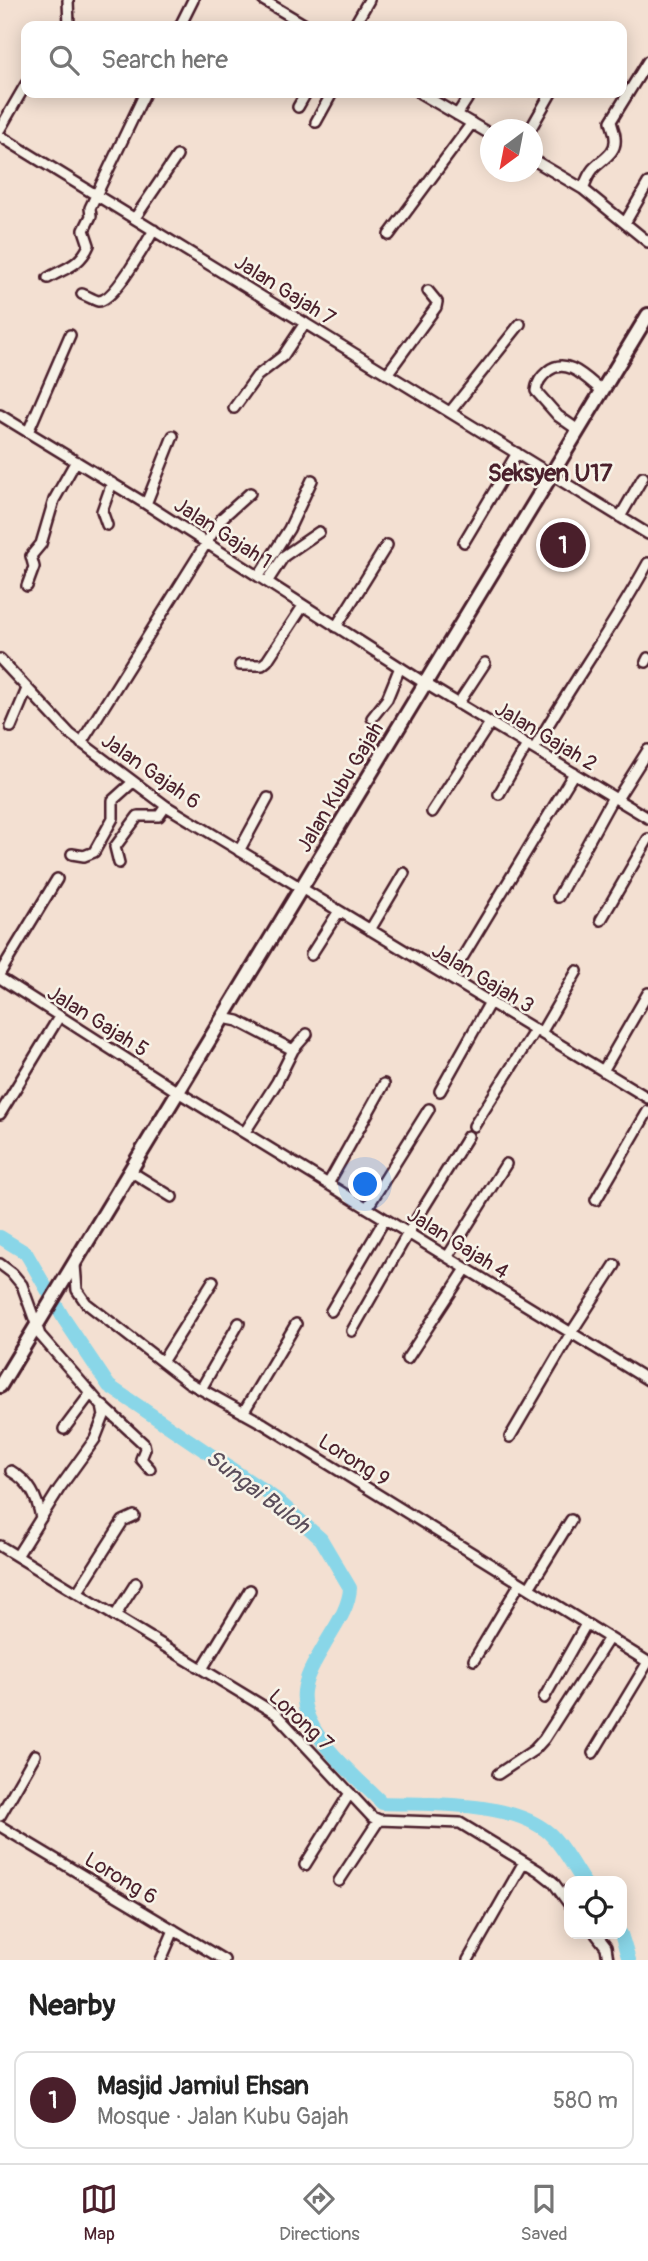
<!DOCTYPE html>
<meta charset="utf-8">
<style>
body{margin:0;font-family:Pangolin,sans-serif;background:#f6f6f6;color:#222}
.controls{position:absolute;right:21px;bottom:21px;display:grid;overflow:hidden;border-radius:14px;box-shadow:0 4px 18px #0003}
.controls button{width:63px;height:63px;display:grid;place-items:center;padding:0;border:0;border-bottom:2px solid #e0e0e0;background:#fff;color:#222;font:35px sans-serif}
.compass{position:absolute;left:480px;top:119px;width:63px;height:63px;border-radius:50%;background:#fff;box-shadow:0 4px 18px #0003;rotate:212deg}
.you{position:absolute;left:366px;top:1185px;width:24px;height:24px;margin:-18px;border:5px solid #fff;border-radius:50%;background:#1a73e8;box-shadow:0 0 0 10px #1a73e833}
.badge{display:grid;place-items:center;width:46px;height:46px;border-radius:50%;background:#4a1f2b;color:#fff;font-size:23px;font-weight:700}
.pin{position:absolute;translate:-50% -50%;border:4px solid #fff;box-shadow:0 2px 7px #0006}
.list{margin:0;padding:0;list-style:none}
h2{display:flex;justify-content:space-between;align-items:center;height:91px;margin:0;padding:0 28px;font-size:30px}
h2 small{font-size:23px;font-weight:400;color:#767676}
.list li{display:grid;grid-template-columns:46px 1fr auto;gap:21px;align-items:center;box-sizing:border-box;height:98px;margin:0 14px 14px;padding:0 14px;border:2px solid #e0e0e0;border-radius:14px}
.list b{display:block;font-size:26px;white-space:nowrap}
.list p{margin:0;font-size:23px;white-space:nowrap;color:#767676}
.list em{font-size:23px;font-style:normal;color:#767676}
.icon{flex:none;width:38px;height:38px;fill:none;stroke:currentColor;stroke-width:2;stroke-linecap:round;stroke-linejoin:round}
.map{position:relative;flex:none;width:648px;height:1960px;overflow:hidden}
.search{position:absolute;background:#fff;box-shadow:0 4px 18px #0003;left:21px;right:21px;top:21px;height:77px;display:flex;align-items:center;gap:18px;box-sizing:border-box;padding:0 24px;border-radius:14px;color:#767676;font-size:26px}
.sheet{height:203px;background:#fff}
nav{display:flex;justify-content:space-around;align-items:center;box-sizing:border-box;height:98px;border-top:2px solid #e0e0e0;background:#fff;font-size:19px;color:#767676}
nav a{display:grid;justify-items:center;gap:4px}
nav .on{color:#4a1f2b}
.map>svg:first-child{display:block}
</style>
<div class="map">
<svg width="648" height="1960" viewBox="0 0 648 1960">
<rect width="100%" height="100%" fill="#f3e0d2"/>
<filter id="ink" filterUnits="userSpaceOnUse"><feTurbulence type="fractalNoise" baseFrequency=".0143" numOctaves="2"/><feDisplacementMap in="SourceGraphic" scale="14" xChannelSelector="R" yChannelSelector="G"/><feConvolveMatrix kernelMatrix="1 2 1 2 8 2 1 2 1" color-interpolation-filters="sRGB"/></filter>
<g filter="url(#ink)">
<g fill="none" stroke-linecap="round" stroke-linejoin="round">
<path stroke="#89d6e8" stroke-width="14" d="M0,1237L26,1253L64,1319L109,1386L276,1499L321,1539L350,1588C349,1609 334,1628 324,1646C316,1660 306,1675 304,1691C299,1732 356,1776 382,1803C431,1805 510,1800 549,1833C563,1846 573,1866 583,1881
M621,1934L629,1960"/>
<g stroke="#4a1f2b" stroke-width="14">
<path id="street" d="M68,0L69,26
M263,0L307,26
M180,26L193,0
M354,26L369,0
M420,93L490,134
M298,107L306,93
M457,115L471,93
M316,122L332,93
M0,129L26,84
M530,130L551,93
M0,136L648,534
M532,159L583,189L648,242
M583,189C586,181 588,175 593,169C602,159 617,153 615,138C615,132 612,127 611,121L648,61
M135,218L177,156
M625,223L648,183
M389,235L472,123
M48,278C65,268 80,266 89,245L84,230L91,216L90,208L145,93
M82,294C87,296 94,300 98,301C114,302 146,243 154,230
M387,374L436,307L437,302L428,291
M234,408L257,376L283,356L305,323
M450,412L520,324
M0,415L146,504L426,684L648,818
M578,430L558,416L536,391C537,382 541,377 548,371C567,356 587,379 602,391
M28,432L70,335
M146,504L173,436
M620,517L643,477
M107,525L102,511L112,483
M464,542L517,453
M259,576L289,529L312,480
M267,582L284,556L319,532
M27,586L34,567L31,556L41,544L54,500L76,461
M336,627L387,545
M0,659L70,734L166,806L648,1098
M646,662L648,658
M240,665H262L267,661L303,606
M458,704L485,663
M372,718L387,699L400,667
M11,727L27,689
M81,743L222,518L250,493
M534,749C570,686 613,627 648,563
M499,794L527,745
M617,799L648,750
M432,812L490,723
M239,851L268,798
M72,854L84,856L94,852L113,818V800L133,782
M119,863L115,847L138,816H159L166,806
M558,897L613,797
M601,920L648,839
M370,930L404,873
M311,955L339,911
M0,973L57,879
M0,978L178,1092L648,1380
M450,978L574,773
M223,1018L238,1021L293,1050
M541,1033L577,971
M603,1071L648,993
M440,1091L490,1002
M0,1114L59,1017
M474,1126L535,1030
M245,1132L277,1082L293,1050L307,1034
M130,1171L172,1197
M328,1184L384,1084
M596,1200L648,1111
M367,1208L429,1109
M448,1256L506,1164
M0,1264L12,1273L22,1285L40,1335L102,1406L104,1416L95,1439L59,1489L17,1556
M75,1265L77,1290L86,1303L188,1382L264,1424L648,1662
M331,1311L385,1219
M352,1331L408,1233L468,1136
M407,1359L466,1269
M162,1362L213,1281
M201,1389L239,1323
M103,1406L144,1444L145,1449L141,1459L150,1469
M243,1413L296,1324
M64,1429L91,1393
M510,1437L571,1333L615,1265
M11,1471C30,1482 37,1497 41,1518
M0,1546L276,1714L372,1817L379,1820L460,1823L539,1871L553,1882L569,1904
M529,1588L571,1520
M77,1593L123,1521L134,1516
M115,1616L136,1583
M474,1660L520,1583
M202,1669L250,1590
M544,1698L586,1624
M593,1753L648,1662
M498,1774L534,1750L544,1739L609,1638
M0,1816L35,1755
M0,1826L224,1960
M305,1865L350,1793
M339,1881L379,1820
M596,1934L606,1947L608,1960
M161,1960L174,1930
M468,1960L524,1862"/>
</g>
<g stroke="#4a1f2b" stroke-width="18">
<path id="secondary" d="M0,1386L648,315"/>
</g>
<use href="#street" stroke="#f7f3e8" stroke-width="9"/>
<use href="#secondary" stroke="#f7f3e8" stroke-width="12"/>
</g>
</g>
<g text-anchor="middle" stroke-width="5" stroke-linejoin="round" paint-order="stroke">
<g font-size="21" fill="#4a1f2b" stroke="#f7f3e8">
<text transform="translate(285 290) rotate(32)" y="7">Jalan Gajah 7</text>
<text transform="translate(223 533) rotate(33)" y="7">Jalan Gajah 1</text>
<text transform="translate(546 736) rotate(31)" y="7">Jalan Gajah 2</text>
<text transform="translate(151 771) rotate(35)" y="7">Jalan Gajah 6</text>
<text transform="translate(340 787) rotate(-59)" y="7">Jalan Kubu Gajah</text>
<text transform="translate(483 978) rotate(31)" y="7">Jalan Gajah 3</text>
<text transform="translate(98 1021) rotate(32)" y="7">Jalan Gajah 5</text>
<text transform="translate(458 1243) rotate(32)" y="7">Jalan Gajah 4</text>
<text transform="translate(354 1460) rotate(32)" y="7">Lorong 9</text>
<text transform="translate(301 1720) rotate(43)" y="7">Lorong 7</text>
<text transform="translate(121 1878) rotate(31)" y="7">Lorong 6</text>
</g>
<g font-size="23" font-style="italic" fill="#5a4d5a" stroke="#f7f3e8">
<text transform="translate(258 1491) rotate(37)" y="8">Sungai Buloh</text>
</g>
<g font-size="24" font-weight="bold" fill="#4a1f2b" stroke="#f7f3e8">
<text x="550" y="481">Seksyen U17</text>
</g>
</g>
</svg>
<div class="controls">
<button><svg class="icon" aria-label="locate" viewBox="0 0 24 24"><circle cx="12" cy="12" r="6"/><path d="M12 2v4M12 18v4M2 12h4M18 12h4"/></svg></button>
</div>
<svg class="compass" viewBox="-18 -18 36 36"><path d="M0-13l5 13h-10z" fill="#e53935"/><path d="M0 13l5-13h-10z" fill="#767676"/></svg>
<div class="you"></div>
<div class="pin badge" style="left:563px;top:545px">1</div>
<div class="search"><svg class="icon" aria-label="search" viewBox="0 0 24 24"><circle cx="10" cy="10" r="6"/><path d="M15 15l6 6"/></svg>Search here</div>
</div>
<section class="sheet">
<h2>Nearby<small></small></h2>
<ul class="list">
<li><span class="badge">1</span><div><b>Masjid Jamiul Ehsan</b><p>Mosque · Jalan Kubu Gajah</p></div><em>580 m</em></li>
</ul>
</section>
<nav>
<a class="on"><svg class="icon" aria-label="map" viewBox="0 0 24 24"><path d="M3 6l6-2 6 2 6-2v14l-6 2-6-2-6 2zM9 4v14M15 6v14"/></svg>Map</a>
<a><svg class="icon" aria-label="directions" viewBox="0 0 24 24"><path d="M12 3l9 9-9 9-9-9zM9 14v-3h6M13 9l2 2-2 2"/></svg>Directions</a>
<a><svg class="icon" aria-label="saved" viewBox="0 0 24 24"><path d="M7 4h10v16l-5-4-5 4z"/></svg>Saved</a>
</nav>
